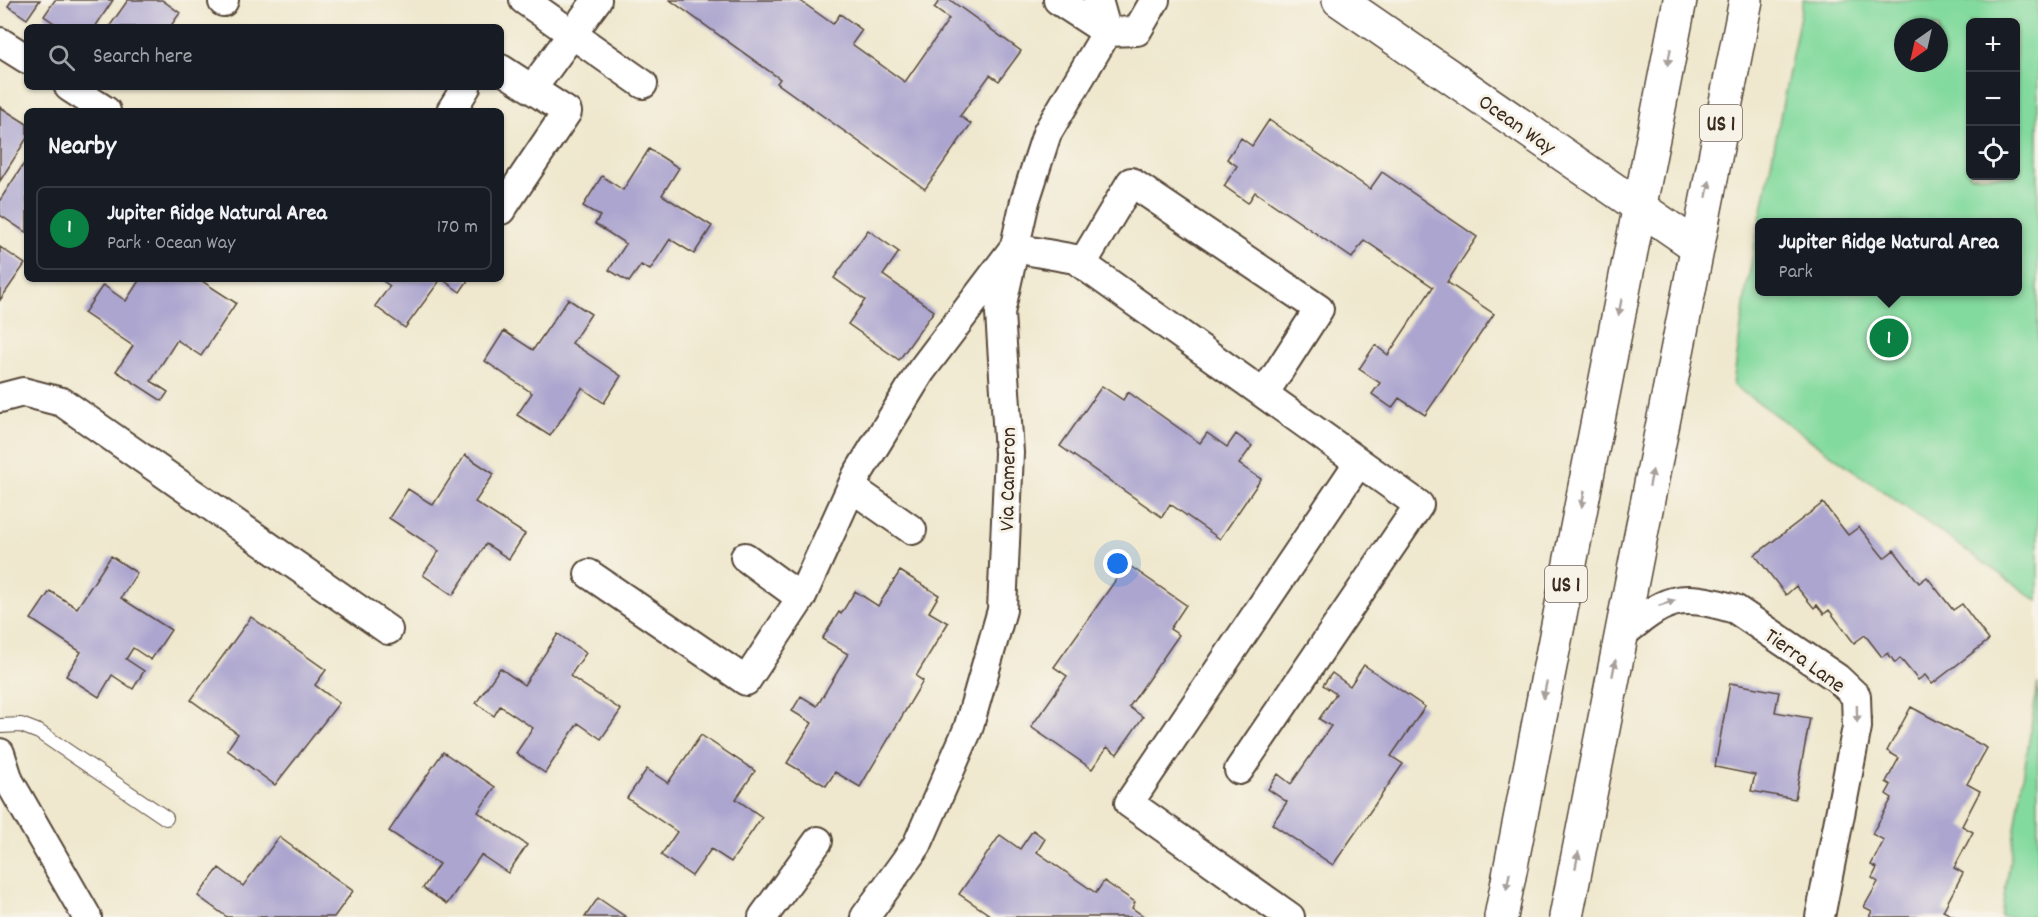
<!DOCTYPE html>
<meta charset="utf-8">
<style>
body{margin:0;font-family:Dekko,sans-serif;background:#242831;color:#f1f3f6}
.controls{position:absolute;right:18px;top:18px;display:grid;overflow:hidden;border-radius:9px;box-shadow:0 2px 4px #0004}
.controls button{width:54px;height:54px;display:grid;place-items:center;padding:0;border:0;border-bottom:2px solid #363941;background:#171b24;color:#f1f3f6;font:30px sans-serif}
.compass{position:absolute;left:1894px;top:18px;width:54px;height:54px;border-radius:50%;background:#171b24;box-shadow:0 2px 4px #0004;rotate:214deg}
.you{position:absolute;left:1118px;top:564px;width:21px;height:21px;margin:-15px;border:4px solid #fff;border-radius:50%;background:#1a73e8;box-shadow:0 0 0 9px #1a73e833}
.badge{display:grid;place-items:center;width:39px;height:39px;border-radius:50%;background:#0b8043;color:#fff;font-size:20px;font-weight:700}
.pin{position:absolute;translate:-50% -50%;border:3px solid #fff;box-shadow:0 2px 6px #0006}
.popup{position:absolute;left:1755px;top:218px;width:267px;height:78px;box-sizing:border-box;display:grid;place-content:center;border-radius:9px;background:#171b24;filter:drop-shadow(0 2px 4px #0005);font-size:20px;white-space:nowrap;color:#9ea1a6}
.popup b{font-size:22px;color:#f1f3f6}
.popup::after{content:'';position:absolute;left:50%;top:100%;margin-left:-12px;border:12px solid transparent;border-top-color:#171b24}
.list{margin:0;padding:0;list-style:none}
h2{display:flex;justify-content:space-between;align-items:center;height:78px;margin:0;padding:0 24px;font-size:26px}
h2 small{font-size:20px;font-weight:400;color:#9ea1a6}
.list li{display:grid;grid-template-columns:39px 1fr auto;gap:18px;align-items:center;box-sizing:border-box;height:84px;margin:0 12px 12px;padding:0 12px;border:2px solid #363941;border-radius:9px}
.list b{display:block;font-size:22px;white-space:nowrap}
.list p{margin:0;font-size:20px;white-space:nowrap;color:#9ea1a6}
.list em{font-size:20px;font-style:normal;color:#9ea1a6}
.icon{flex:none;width:33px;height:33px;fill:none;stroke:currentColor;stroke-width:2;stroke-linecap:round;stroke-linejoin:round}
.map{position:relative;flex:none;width:2038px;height:917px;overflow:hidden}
.search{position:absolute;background:#171b24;box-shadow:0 2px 4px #0004;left:24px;top:24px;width:480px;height:66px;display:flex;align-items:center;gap:15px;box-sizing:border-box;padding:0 21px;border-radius:9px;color:#9ea1a6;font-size:22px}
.panel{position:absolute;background:#171b24;box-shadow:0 2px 4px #0004;left:24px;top:108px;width:480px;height:174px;border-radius:9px}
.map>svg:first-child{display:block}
</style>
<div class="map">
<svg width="2038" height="917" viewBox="0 0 2038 917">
<rect width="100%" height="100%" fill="#f7f3e8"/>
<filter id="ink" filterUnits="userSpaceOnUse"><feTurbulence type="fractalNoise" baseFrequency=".0167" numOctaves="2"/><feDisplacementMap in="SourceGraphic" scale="12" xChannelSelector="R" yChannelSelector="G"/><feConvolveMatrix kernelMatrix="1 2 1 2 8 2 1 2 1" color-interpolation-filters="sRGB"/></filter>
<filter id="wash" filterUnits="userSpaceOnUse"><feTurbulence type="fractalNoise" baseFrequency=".008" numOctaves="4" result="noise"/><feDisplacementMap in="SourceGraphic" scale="24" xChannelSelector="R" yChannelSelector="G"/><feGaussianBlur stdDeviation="1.35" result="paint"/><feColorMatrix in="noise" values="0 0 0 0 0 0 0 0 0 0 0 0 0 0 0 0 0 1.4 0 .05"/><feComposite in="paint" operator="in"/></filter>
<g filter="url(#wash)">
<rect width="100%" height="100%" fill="#efe8ce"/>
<path fill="#83da9e" stroke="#5f825e" stroke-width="1.5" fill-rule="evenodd" d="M1803,0H2038V601L1733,385L1746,291ZM1970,22H2016V176H1970ZM1903,27H1939V63H1903ZM1760,222H2018V292H1760Z
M2038,683V917H2001Z"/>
<g id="blocks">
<path fill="#aca5cf" d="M12,0H40L27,19L8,6Z
M55,0H113L95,27H60L44,16Z
M128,0H162L180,13L170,27H109Z
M670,0H799L833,24L840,14L862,30L852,44L905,82L949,19L934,8L940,0H950L1021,51L999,81L990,75L960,116L971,124L925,189L777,83L780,79Z
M0,107L27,124V138L0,181Z
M1269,120L1370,189L1382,172L1477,237L1447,282L1494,314L1425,415L1399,398L1392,408L1372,394L1380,383L1359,369L1375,345L1388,355L1433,287L1364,240L1352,258L1255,192L1248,203L1224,186L1237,166L1227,159L1241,138L1252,146Z
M649,149L679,168L662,195L712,226L694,254L670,239L650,270L641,265L629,282L609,270L626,244L595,224L600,216L583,206L602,176L623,190Z
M27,159V233L0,215V200Z
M868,230L899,252L883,275L934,311L899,360L848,324L865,300L834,278Z
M0,247L25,264L0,300Z
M140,279H199L236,303L201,356L177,340L151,381L168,392L162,401L116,371L133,346L84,313L103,285L126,301Z
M380,279H441L405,328L375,306L390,286Z
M442,279H469L460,292Z
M568,299L591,314L572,343L621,376L604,403L582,388L550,436L517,415L532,393L485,361L504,331L533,350Z
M1102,386L1123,400L1128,392L1200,443L1207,433L1227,447L1236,434L1252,446L1239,464L1261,479L1220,539L1170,504L1162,517L1060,446Z
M465,455L494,474L475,502L525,534L509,559L486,544L453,595L423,575L439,551L389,518L408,489L433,505Z
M1823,503L1848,535L1859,527L1884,558L1894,550L1919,583L1927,577L1953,610L1962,604L1989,640L1932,684L1925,675L1918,680L1900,658L1895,663L1888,653L1882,657L1865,635L1854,643L1829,610L1824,614L1817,605L1814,608L1796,586L1786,595L1755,555Z
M111,556L137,573L121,598L171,630L151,660L133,648L126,659L144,671L133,689L112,675L99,697L66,676L81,652L31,619L50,591L77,608Z
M1127,564L1186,605L1170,629L1179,635L1129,707L1143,717L1117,754L1107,747L1092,769L1031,727L1067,676L1054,667Z
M900,571L939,595L929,612L948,623L916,676L923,681L860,787L835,772L826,786L787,763L812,723L792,711L801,696L817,706L848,654L822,639L839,612L841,614L855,591L878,606Z
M251,617L326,670L315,685L339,703L275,785L227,750L238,734L191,700Z
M558,634L586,653L570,676L621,710L601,739L578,723L545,773L516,753L533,728L500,706L494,716L476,703L500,668L524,685Z
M1364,665L1425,707L1391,756L1403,764L1333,865L1272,824L1287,802L1268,789L1278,774L1291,784L1331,726L1319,719L1336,694L1323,685L1332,673L1350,686Z
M1730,683L1779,692L1775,712L1810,718L1795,799L1751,791L1755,775L1715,767Z
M1911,707L1987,748L1967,784L1980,791L1962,826L1973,832L1954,868L1963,873L1943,911L1955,917H1869L1872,911L1864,907L1878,882L1872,878L1877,868L1871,865L1884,840L1872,834L1892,798L1886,794L1891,785L1886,782L1899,758L1887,751Z
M701,735L755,771L736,799L762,817L731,862L711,849L692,876L661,855L677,832L627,798L647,769L668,783Z
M443,752L495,787L478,812L527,845L508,873L481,855L447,904L423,888L439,864L389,831Z
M1033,830L1045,839L1037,852L1096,893L1104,881L1135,902L1132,908L1145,917H993L959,894L1000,835L1020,849Z
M279,837L353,891L334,917H227L198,896L219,868L243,886Z
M598,898L626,917H585Z"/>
</g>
</g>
<g filter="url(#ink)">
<use href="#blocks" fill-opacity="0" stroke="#564638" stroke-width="1.5"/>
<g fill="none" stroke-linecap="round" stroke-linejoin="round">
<g stroke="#564638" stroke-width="16">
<path id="service" d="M0,726L21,725L39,732L166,818"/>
</g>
<g stroke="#564638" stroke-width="32">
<path id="minor" d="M524,0L643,84
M1098,0L1107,32L1137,31L1155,0
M223,2L224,0
M0,42L27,59
M501,69L567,112L501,210
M69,87L106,111
M532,89L597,0
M451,111L466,87
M1082,264L1131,182L1319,309L1264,394
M0,398L23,392L62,402L388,630
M852,488L912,530
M745,557L801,598
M589,574L746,681L801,598L857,475L921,371L1014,248L1075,259L1419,505L1239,770
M1620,636C1666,598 1677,592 1735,609L1837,678L1856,696L1857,727L1820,917
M0,753L9,781L87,917
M763,917L818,841
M865,917L917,845L968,729L1002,610L1009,453L1000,313L1025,201L1047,133L1107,32L1058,0
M1290,917L1129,803L1359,462"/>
</g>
<g stroke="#564638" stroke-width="36">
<path id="tertiary" d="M1339,0L1696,246"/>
</g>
<g stroke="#564638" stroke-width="36">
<path id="primary" d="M1501,917L1680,0
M1566,917L1746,0"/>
</g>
<use href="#service" stroke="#fff" stroke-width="14"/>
<use href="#minor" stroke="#fff" stroke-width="28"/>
<use href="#tertiary" stroke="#fff" stroke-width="33"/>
<use href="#primary" stroke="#fff" stroke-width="33"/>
</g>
<defs><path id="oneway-solid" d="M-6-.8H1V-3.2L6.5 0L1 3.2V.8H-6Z" transform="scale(1.5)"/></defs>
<g fill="#a79f9a">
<use href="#oneway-solid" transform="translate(1669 57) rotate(101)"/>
<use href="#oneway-solid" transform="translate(1708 189) rotate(-79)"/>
<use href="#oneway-solid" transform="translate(1620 307) rotate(101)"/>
<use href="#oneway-solid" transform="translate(1651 478) rotate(-79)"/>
<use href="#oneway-solid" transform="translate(1583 499) rotate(101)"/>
<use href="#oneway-solid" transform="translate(1667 603) rotate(-19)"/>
<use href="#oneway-solid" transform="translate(1614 668) rotate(-79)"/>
<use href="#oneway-solid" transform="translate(1545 690) rotate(101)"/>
<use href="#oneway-solid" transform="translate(1857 714) rotate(89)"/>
<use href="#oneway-solid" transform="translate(1577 860) rotate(-79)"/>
<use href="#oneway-solid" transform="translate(1508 881) rotate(101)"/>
</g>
</g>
<g text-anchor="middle" stroke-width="6" stroke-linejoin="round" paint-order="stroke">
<g fill="#f7f3e8" stroke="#73665b" stroke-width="1.5">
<rect x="1700" y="105" width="42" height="36" rx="4.5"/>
<rect x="1545" y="566" width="42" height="36" rx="4.5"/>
</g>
<g font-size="21" font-weight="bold" fill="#3b2a1e">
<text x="1721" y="130">US 1</text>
<text x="1566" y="591">US 1</text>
</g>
<g font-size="22" fill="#3b2a1e" stroke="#f7f3e8">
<text transform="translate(1518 123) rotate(35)" y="8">Ocean Way</text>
<text transform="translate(1006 479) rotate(-89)" y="8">Via Cameron</text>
<text transform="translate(1806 659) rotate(36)" y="8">Tierra Lane</text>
</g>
</g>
</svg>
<div class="controls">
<button>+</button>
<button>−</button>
<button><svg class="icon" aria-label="locate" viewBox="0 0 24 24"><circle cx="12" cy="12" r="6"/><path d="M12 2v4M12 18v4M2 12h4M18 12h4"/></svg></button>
</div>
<svg class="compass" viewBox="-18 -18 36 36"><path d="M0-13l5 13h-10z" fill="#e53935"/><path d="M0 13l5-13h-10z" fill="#9ea1a6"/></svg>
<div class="you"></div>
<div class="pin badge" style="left:1889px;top:338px">1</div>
<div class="popup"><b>Jupiter Ridge Natural Area</b>Park</div>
<div class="search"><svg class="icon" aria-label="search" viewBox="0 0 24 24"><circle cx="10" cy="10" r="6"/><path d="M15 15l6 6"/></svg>Search here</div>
<section class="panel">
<h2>Nearby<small></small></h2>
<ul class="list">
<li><span class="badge">1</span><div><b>Jupiter Ridge Natural Area</b><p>Park · Ocean Way</p></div><em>170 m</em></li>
</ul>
</section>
</div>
